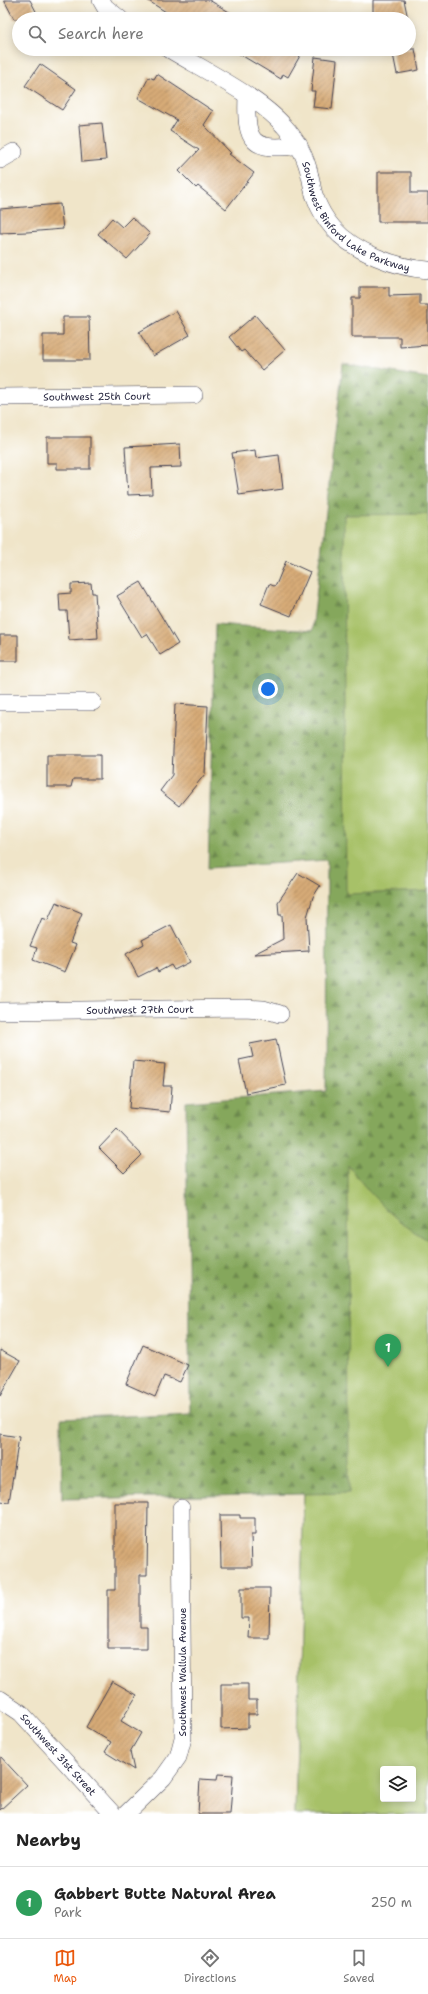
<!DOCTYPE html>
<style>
body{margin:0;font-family:"Shantell Sans",sans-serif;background:#f2f2f2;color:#222}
.controls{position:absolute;right:12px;bottom:12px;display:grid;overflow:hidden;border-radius:4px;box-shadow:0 2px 10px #0003}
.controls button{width:36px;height:36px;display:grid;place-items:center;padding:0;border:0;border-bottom:1px solid #e0e0e0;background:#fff;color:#222;font:20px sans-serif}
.you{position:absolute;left:268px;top:689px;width:14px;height:14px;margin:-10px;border:3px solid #fff;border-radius:50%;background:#1a73e8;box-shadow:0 0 0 6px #1a73e833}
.badge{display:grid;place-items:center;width:26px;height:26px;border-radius:50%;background:#ea580c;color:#fff;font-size:13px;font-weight:700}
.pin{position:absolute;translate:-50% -33px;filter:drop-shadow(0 1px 2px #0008)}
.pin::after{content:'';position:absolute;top:21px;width:14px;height:12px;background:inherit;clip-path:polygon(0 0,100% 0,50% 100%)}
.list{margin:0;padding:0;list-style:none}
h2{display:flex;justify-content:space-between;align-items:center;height:52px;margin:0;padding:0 16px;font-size:17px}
h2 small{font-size:13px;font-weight:400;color:#767676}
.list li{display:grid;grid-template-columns:26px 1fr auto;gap:12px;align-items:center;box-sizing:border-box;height:72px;padding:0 16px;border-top:1px solid #e0e0e0}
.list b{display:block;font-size:15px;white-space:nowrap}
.list p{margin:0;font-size:13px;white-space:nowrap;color:#767676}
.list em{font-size:13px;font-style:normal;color:#767676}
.icon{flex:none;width:22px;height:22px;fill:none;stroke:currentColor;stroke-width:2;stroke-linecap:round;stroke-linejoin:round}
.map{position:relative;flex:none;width:428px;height:1814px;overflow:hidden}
.search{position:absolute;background:#fff;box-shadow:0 2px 10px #0003;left:12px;right:12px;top:12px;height:44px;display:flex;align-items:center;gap:10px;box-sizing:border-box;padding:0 14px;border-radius:22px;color:#767676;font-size:15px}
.sheet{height:124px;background:#fff}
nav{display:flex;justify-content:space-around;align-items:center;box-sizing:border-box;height:56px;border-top:1px solid #e0e0e0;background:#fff;font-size:11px;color:#767676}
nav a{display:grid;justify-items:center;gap:2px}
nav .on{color:#ea580c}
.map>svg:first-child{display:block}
</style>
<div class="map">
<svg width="428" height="1814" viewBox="0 0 428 1814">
<defs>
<pattern id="forest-firs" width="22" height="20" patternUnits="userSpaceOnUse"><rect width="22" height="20" fill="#85a75c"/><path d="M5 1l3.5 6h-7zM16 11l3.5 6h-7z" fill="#6c884d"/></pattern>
<pattern id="building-hatch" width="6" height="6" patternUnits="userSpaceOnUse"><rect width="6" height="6" fill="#d7ab77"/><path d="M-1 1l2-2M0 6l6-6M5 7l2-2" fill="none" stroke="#ae8b63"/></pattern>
</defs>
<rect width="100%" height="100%" fill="#fff"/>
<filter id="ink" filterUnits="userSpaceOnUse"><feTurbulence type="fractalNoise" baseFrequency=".025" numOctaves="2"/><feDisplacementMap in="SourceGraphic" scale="8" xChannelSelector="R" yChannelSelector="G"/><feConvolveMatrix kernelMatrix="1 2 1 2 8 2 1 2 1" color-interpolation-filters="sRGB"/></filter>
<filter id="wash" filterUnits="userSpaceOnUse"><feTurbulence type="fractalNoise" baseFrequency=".012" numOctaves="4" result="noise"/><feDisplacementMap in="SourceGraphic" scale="16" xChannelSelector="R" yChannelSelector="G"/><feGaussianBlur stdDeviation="0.9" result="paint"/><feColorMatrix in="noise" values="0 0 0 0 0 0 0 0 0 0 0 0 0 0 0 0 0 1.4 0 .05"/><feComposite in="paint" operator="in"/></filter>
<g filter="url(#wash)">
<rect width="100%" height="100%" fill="#f0e5c9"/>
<path fill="url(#forest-firs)" stroke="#54644c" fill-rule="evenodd" d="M343,364L428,378V1814H295L304,1494L62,1499L61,1419L190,1413L186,1102L326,1091L327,860L208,868L215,624L312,631ZM383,1769H413V1799H383Z"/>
<path fill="#a7c167" stroke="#647251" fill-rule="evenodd" d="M428,514V891L346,894L344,515Z
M348,1165C369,1194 396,1223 428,1240V1814H295L304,1494L349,1493ZM383,1769H413V1799H383Z"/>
<g id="blocks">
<path fill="url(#building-hatch)" d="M4,0H30L40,19H14Z
M147,0H209L241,19H177Z
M373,0H404L408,19H373Z
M231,49H293L301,54L288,77L283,74L281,79Z
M392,49H415L419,70L397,74Z
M315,57L337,60L332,109L313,107L315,91H311Z
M40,64L76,89L62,110L25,86Z
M157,74L213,111L204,125L231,153L229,154L254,173L226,209L198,186L196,188L179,171L199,150L170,131L177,120L138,98L149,77L154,79Z
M102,123L106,160L82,162L79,125Z
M378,172H411V193H428V222H378Z
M60,204L63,229L27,232L0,233V209Z
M132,217L150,234L127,259L98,234L112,218L122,227Z
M360,287H389V296L420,295V305H428V345L400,347V337H352V298H360Z
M176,311L190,335L153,356L139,332Z
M255,315L285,350L262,370L244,350L241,352L229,337Z
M63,317H89L90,360H43V335H63Z
M47,437H90V469H57V463H47Z
M180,444L181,467L151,468L152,494L128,495L125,447Z
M255,450L256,458L279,455L283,489L239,495L232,453Z
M286,561L310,572L291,616L261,604L269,584L274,586L276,585Z
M141,582L178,644L160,655L147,634L142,637L117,596Z
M91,583L92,593H95L98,638L69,640L67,611H60L59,594L71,593V584Z
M0,635H18V661H0Z
M175,704L208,706L205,774L179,806L160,791L172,775Z
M47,755H100V779H73L71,787H47Z
M298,873L320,886L313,897L307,917L309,951L254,954L283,939L282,915H279L278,902Z
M56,902L82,913L70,943L76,945L65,972L33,960L37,948L30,946L42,918L48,920Z
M171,925L190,962L174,970L171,965L158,972L156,968L138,977L126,954L144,944L142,940Z
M276,1039L286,1085L246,1093L239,1060L253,1057L250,1044Z
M133,1061L165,1064L163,1086H172L170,1112L129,1108Z
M117,1129L142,1155L124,1173L99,1148Z
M143,1345L188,1365L180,1382L164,1376L155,1397L126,1384Z
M0,1350L20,1361L0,1396Z
M0,1434L19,1437L9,1502L0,1501Z
M115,1503H148L147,1575H140V1627H147V1649H108V1590H115Z
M220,1515H240V1518H255V1535H251L252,1567H221Z
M241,1588H270L269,1638H248L249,1618H241Z
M112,1681L137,1695L121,1721L141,1733L130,1752L134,1770L105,1752L111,1742L86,1727Z
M221,1684H248V1700H257V1714H248V1728L221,1729Z
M0,1756L27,1785L0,1810Z
M218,1774L233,1775L230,1814H198L200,1779L217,1780Z"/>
</g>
</g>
<g filter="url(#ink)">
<use href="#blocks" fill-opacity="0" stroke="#413f50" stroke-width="1"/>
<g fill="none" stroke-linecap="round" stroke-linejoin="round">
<g stroke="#413f50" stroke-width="18">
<g id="minor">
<path d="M101,0L105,7L120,19"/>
<path id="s1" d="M169,49C202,69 259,97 284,126C297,140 306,157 310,176C312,183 312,190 315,197C319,208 325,219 333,228C354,252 397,268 428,270"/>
<path d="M247,96C245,143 252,152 299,145"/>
<path d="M0,160L14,152"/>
<path id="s2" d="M0,397L194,395"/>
<path d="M0,702H93"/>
<path id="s3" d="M0,1011L244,1008L263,1009L280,1014"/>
<path id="s4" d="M0,1699L21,1713L113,1814"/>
<path d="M126,1814L163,1778L178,1757L183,1738L181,1508"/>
</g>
</g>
<use href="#minor" stroke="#fff" stroke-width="17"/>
</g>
</g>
<g text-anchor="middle" stroke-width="3" stroke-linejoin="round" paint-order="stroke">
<g font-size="10" fill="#22223b" stroke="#fff">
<text dy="4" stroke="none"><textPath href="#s1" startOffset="261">Southwest Binford Lake Parkway</textPath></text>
<text dy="4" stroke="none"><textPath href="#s2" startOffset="97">Southwest 25th Court</textPath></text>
<text dy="4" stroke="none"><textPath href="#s3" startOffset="140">Southwest 27th Court</textPath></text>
<text transform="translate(182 1672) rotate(-90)" y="4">Southwest Wallula Avenue</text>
<text dy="4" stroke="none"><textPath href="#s4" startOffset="81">Southwest 31st Street</textPath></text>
</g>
</g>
</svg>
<div class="controls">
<button><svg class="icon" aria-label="layers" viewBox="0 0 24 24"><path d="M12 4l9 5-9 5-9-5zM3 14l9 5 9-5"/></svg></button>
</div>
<div class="you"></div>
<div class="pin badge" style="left:388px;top:1367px;background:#2e9e5b">1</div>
<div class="search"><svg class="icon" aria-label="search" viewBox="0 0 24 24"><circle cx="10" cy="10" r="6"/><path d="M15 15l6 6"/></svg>Search here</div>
</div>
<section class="sheet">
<h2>Nearby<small></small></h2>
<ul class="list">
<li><span class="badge" style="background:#2e9e5b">1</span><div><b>Gabbert Butte Natural Area</b><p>Park</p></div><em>250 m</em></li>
</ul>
</section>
<nav>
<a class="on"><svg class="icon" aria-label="map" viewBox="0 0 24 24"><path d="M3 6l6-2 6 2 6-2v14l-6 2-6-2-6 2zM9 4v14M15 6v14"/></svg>Map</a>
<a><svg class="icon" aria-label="directions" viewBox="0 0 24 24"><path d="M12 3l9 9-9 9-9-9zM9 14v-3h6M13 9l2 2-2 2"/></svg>Directions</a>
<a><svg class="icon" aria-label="saved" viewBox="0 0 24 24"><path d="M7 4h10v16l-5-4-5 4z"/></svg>Saved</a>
</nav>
